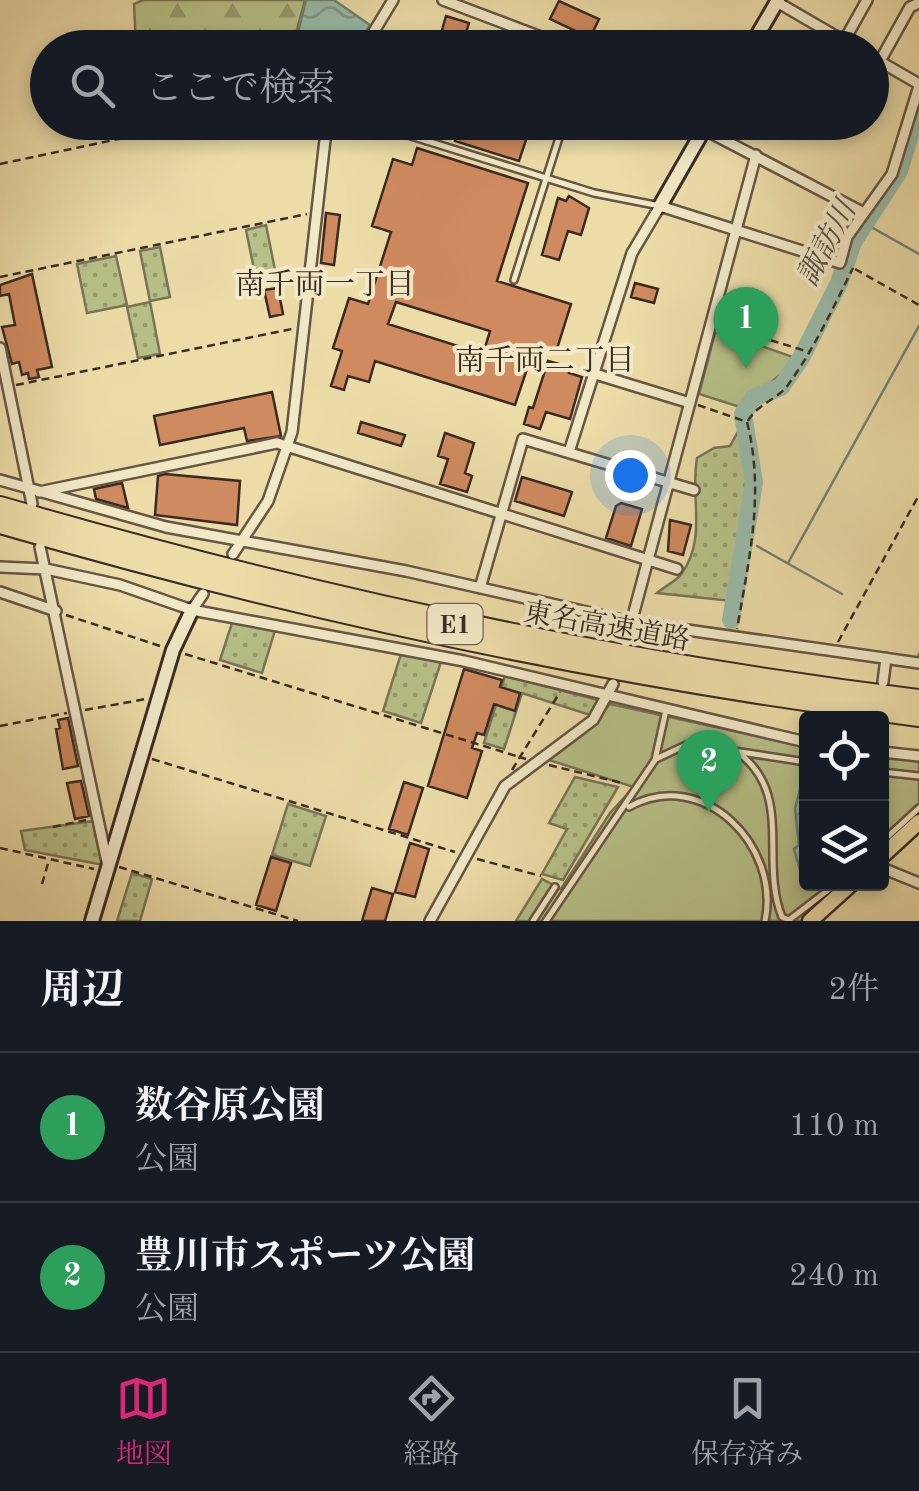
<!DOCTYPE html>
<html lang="ja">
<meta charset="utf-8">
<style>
body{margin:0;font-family:"Old Standard TT","Noto Serif JP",serif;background:#20242c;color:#f1f3f6}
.controls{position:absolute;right:30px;bottom:30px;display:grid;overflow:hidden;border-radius:10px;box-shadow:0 5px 15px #0003}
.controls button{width:90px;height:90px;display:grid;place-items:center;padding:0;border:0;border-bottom:2px solid #363941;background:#171b24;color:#f1f3f6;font:50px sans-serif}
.you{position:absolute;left:630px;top:475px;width:35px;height:35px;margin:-25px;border:8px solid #fff;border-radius:50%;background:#1a73e8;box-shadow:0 0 0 15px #1a73e833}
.badge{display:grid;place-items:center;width:65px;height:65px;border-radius:50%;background:#db2777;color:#fff;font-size:32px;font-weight:700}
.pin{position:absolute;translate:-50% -82px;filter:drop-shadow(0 2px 5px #0008)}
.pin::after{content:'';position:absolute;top:52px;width:35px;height:30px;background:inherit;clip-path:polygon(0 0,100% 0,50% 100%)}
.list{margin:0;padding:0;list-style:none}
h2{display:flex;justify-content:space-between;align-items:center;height:130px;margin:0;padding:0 40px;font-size:42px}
h2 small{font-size:32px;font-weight:400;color:#9ea1a6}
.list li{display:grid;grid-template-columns:65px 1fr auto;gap:30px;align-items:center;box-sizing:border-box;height:150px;padding:0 40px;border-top:2px solid #363941}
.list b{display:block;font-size:38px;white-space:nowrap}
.list p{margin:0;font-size:32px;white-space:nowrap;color:#9ea1a6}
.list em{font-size:32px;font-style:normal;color:#9ea1a6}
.icon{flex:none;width:55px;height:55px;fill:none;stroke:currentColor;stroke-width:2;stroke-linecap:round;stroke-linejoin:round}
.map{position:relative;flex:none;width:919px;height:921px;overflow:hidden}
.search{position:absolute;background:#171b24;box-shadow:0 5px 15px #0003;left:30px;right:30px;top:30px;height:110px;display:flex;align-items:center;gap:25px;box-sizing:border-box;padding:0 35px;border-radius:55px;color:#9ea1a6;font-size:38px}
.sheet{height:430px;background:#171b24}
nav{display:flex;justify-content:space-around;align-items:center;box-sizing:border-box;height:140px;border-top:2px solid #363941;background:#171b24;font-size:28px;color:#9ea1a6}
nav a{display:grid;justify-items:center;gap:5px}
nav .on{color:#db2777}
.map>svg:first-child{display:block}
</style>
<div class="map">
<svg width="919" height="921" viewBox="0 0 919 921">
<defs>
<pattern id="grass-dots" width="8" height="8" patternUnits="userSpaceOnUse" patternTransform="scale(2.5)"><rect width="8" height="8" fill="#b7c088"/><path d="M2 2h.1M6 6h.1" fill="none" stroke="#969c6f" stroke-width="1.8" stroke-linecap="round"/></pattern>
<pattern id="forest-firs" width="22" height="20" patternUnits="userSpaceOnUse" patternTransform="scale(2.5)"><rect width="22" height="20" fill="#b7c088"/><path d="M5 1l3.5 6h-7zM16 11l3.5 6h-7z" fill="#969c6f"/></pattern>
<pattern id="water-waves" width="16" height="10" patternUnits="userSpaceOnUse" patternTransform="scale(2.5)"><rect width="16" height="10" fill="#98bbaa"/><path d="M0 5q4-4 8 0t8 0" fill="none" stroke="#7d988a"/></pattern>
</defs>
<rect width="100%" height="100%" fill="#ebdca8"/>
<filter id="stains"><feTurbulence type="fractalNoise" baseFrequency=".002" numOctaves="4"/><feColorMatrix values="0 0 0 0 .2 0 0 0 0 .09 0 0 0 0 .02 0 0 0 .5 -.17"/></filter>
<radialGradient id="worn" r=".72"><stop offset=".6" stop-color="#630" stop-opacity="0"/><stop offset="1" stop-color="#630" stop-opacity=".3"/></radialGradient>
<path fill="url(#grass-dots)" stroke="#787556" stroke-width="2.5" d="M266,225L276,275L256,279L246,230Z
M160,247L170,297L150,301L140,251Z
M116,256L127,305L87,313L77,264Z
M150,302L160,354L138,358L127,307Z
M740,428L749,488L731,601L657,593C665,586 677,581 682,573C707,538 690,497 697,458L714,448L730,446Z
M232,623L276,627L262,673L220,660Z
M401,654L441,662L421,723L383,711Z
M505,676L602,701L593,716L522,693L504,749L484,743Z
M575,777L618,787L563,880L542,874L567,829L549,823Z
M288,804L326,816L310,866L272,855Z
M94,821L103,865L25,850L21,831Z
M132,873L152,879L140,921H117Z"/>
<path fill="url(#forest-firs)" stroke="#787556" stroke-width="2.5" d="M143,0H305L295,37L278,47H136L134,4Z"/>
<path fill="#b7c088" stroke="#787556" stroke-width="2.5" d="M721,332L796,358C778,382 758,388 743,408L699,394L715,333Z
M610,704L806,747V884H844L803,921H516L542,879L561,889L610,813L634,787L549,760L585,733Z
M882,757L919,761V816L882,850Z"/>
<path fill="url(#water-waves)" stroke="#728174" stroke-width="2.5" d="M306,0H334L370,25L356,47H279L298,32Z
M800,790H806V874L802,877L794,849L799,845L795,808Z"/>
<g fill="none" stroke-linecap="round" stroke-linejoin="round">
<path stroke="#728174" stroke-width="2.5" d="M864,223L919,254
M757,546L842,594
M788,563L919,326
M918,657L919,654"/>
<path stroke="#98bbaa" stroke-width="18" d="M731,620L754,483L743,414L753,398L781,387L801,358L839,283L853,242L899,171L919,106"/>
</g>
<path fill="#cf8a5f" stroke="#392a24" stroke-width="2.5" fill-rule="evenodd" d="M559,1L599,19L590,38L550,19Z
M446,16L469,23L461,48H437Z
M461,122H532L519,161L455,141Z
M417,148L528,183L497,281L571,304L556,352L535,345L515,405L375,361L369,382L348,376L344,390L331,386L342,351L333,348L349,298L368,304L391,232L372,226L393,159L412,165ZM396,302L490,331L483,354L388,324Z
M569,196L589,208L581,235L568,231L559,260L542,255L558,198L566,201Z
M326,213L340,215L334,265L321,263Z
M32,274L52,367L37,370L39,377L29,379L28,373L22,375L19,362L12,364L2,327L15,325L9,294L0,296V285Z
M635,283L658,289L654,303L631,297Z
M278,288L283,314L270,317L264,290Z
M548,361L570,367L569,373L582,377L570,419L546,412L540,429L524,424L529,407L533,408Z
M272,392L281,436L247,441L244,428L160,445L154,416Z
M361,422L405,435L401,446L358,433Z
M445,433L474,443L465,473L472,476L467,492L440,484L448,459L438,456Z
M165,474L240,481L237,525L155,515L158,476Z
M522,477L572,492L564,516L515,501Z
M122,483L128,508L96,499L94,489Z
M621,503L642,509L631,546L606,538L616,506Z
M670,520L691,525L683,555L668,551Z
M464,669L502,680L500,687L520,693L515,711L494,704L484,735L477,733L472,748L482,751L467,798L428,786Z
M68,718L78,766L63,769L56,729L60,728L58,720Z
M81,781L89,816L75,819L67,783Z
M404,782L423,788L408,835L389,829Z
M410,843L429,849L415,897L395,892Z
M271,857L291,863L276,911L256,905Z
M372,888L393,894L385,921H362Z"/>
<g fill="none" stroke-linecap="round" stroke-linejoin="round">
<g stroke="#665645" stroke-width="10">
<path id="lane" d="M366,122L594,193L660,206
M426,141L433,122
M514,280L564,122
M736,751C795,792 759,860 782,917L789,920L836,884
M656,759L688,744L806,762
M882,772L919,776
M629,807C703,766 781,846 765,921
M882,842L919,808
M533,921L555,887
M546,921L655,760L666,710"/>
</g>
<g stroke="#665645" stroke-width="14">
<path id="street" d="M443,0L570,48
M777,2L856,48
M844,41L867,0
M364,48L393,0
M872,57L919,84
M880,61L910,7L919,3
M705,130L864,213
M0,348L32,504
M592,373L690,403
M569,452L632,253L660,206L840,263L847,237L892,174L919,86
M0,480L166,527L406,571L631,622L919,663
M39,492L277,443L677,569
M40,547L107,862
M233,554L268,501L292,432L327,122
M0,567L46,569L120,585L192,610L464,661L806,742
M480,588L523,439L694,490
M0,592L56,611
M192,610L203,594
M626,642L756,155
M883,682L886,658
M882,752L919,756
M882,868L919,883
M430,921L505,786L593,720L613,684"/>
</g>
<g stroke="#392a24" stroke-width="18">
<path id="secondary" d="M750,48L778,0
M660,206L708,122
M92,921L173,650L192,610"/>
</g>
<g stroke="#392a24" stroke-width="19">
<path id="primary" d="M882,856L919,822
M810,921L851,884"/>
</g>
<g stroke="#392a24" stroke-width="22">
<path id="highway" d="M0,506C303,594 606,661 919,699
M0,524C303,612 606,677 919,717"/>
</g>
<path stroke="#392a24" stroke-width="2.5" stroke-dasharray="8 5" stroke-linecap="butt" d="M0,164L199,122
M855,269L919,305
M0,277L307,214
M721,325L809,352
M16,385L292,329
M698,405L747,422C765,493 749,559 737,629
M748,421C758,403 776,401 788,385C814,349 833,308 853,268
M66,615L163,647
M838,642L919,495
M185,654L526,759
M85,710L146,699
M0,726L67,713
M152,759L455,852
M549,765L622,783
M512,770L560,692
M53,827L86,820
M0,848L94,869
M477,859L541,876
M119,867L298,921
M42,884L49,860"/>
<use href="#lane" stroke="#f2e8c6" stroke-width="5"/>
<use href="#street" stroke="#f2e8c6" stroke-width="9"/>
<use href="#secondary" stroke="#f2e8c6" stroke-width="12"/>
<use href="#primary" stroke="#ebdca8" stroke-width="14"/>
<use href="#highway" stroke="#ebdca8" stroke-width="18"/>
</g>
<g text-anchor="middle" stroke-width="8" stroke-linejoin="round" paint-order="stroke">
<rect fill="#f2e8c6" stroke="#706355" stroke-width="2.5" x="427.5" y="604" width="55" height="40" rx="8"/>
<g font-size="25" font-weight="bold" fill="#392a24">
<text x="455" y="633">E1</text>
</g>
<g font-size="28" fill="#392a24" stroke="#f2e8c6">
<text transform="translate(607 625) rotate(10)" y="10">東名高速道路</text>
</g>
<g font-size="30" font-style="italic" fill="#514e46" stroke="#f2e8c6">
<text transform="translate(826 243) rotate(-62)" y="10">諏訪川</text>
</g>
<g font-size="30" fill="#392a24" stroke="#f2e8c6">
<text x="325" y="294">南千両一丁目</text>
<text x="545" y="370">南千両二丁目</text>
</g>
</g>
<rect width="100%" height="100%" filter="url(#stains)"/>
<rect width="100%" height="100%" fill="url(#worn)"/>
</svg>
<div class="controls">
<button><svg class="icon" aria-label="locate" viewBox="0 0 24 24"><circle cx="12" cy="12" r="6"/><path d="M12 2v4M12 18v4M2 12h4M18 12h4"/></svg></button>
<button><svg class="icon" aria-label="layers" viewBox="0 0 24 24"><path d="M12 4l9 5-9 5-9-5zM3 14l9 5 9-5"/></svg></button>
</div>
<div class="you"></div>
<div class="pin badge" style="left:746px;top:369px;background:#2e9e5b">1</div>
<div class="pin badge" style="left:709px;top:812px;background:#2e9e5b">2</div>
<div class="search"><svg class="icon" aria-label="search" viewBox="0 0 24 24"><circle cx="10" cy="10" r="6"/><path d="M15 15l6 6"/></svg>ここで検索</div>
</div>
<section class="sheet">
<h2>周辺<small>2件</small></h2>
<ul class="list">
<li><span class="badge" style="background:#2e9e5b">1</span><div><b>数谷原公園</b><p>公園</p></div><em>110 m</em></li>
<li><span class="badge" style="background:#2e9e5b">2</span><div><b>豊川市スポーツ公園</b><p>公園</p></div><em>240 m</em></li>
</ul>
</section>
<nav>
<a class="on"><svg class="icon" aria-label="map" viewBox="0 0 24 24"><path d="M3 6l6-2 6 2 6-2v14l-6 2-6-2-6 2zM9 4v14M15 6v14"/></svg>地図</a>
<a><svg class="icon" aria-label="directions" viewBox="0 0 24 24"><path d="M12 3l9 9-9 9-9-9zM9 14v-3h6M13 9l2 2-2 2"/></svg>経路</a>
<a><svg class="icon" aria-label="saved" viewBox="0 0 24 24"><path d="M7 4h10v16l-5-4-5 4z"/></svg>保存済み</a>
</nav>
